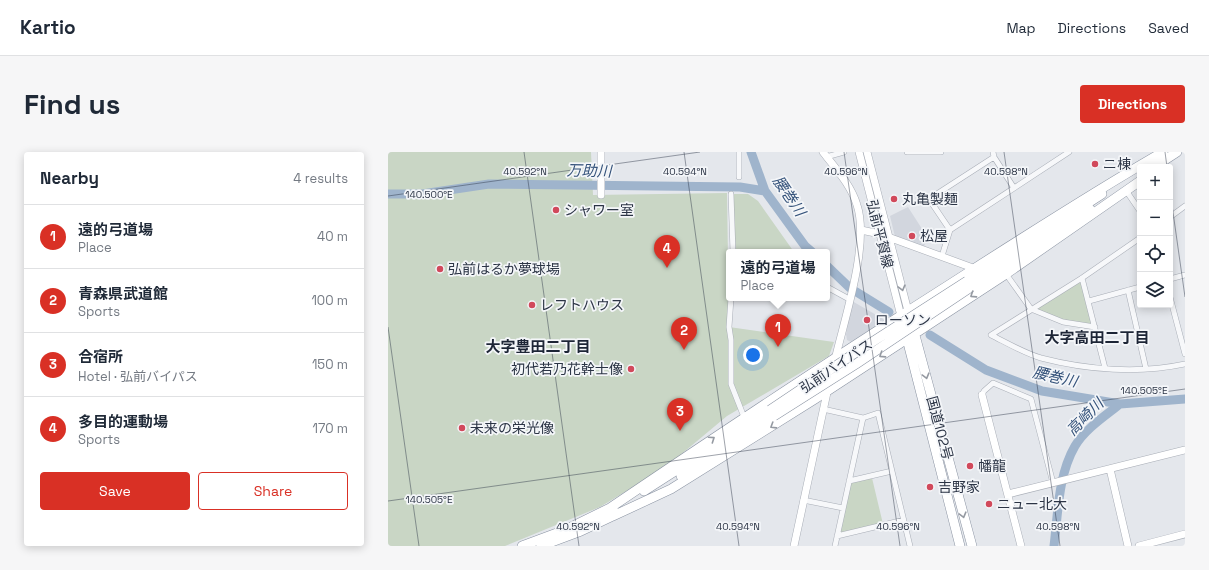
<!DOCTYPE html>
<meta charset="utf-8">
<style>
body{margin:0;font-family:"Space Grotesk","Noto Sans JP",sans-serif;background:#f6f6f7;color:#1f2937}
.controls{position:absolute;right:12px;top:12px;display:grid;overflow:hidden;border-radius:4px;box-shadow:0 2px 10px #0003}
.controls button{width:36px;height:36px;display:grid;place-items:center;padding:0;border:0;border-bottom:1px solid #e0e1e3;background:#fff;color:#1f2937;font:20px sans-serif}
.you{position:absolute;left:365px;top:203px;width:14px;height:14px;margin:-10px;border:3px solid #fff;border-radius:50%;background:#1a73e8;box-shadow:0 0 0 6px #1a73e833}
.badge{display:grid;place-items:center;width:26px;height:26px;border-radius:50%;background:#d93025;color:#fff;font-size:13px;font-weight:700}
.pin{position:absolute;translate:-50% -33px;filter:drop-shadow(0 1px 2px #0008)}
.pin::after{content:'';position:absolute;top:21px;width:14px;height:12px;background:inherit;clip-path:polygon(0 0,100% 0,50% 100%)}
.popup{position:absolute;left:338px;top:97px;width:104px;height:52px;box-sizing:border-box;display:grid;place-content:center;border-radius:4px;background:#fff;filter:drop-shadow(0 1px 3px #0005);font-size:13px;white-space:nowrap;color:#747a83}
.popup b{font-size:15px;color:#1f2937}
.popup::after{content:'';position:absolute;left:50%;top:100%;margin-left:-8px;border:8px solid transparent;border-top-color:#fff}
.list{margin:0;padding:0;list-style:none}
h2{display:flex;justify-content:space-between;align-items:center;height:52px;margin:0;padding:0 16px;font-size:17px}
h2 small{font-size:13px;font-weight:400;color:#747a83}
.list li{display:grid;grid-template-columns:26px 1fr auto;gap:12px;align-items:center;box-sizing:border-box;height:64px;padding:0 16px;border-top:1px solid #e0e1e3}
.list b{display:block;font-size:15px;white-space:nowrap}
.list p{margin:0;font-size:13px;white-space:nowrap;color:#747a83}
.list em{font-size:13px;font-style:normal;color:#747a83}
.actions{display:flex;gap:8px;padding:12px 16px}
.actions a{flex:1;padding:9px 0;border:1px solid #d93025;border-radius:4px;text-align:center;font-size:14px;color:#d93025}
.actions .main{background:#d93025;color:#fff}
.icon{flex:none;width:22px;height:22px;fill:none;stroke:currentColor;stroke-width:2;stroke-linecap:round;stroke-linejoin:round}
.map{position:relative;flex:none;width:797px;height:394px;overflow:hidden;border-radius:4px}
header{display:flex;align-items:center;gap:24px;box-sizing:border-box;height:56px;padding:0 20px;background:#fff;border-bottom:1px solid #e0e1e3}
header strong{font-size:19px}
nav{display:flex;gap:22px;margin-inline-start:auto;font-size:14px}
.intro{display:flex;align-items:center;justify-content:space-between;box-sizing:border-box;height:96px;padding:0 24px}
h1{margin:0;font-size:28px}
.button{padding:10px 18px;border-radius:4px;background:#d93025;color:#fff;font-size:14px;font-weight:700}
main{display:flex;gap:24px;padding:0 24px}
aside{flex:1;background:#fff;border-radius:4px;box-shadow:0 2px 10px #0003}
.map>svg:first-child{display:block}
</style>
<header>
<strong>Kartio</strong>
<nav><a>Map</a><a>Directions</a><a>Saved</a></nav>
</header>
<div class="intro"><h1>Find us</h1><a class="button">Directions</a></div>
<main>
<aside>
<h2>Nearby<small>4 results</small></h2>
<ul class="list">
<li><span class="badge">1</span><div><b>遠的弓道場</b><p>Place</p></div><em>40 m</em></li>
<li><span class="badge">2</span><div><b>青森県武道館</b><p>Sports</p></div><em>100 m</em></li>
<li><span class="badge">3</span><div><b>合宿所</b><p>Hotel · 弘前バイパス</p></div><em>150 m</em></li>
<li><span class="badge">4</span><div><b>多目的運動場</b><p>Sports</p></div><em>170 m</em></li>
</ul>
<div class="actions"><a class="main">Save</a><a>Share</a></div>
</aside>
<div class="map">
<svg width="797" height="394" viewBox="0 0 797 394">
<rect width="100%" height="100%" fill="#e4e7ec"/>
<path fill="#d2d6de" d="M520,55L536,80L542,76L536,95L507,85L502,64Z
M464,149L497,168L463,190L459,188L458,182Z"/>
<path fill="#c9d6c5" d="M0,0H203L205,43L339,41L341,175L446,190L441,204L339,264L278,315L212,355L117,394H0Z
M343,42H360L370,49L406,100H345Z
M693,128L704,171L703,173C684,170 666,166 649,157Z
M484,326L495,372L452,381L463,331Z"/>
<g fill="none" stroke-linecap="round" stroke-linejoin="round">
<path stroke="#9fb4cc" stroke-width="9" d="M363,0L377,39L417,94L424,100
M0,42H34L101,32L352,35L377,39
M439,114L462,136L501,160
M542,183L598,218L654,239L732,252L797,247
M666,394C670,362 670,323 687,294C697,277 717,264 732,252"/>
<g stroke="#a9aeb7" stroke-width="6">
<path id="street" d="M519,0H553
M605,0L606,5L626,36
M438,5L456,0
M351,25V0
M739,40L752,59
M343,42L345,100
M782,65L797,54
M562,78L541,47L606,5
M752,86L694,126L603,183C619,191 636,201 653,206C699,218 751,222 797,212
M554,104L562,78L681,0
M618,122L643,157L675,170L707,175
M694,126L717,216
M782,127L797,123
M439,135L461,147
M740,138L758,217
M782,145L797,202
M343,146L341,175L343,188V232L356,265
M701,149L752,135
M594,243L596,239L605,231L643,247L665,331
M435,257L475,266L490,261L522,394
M461,329L504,319
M415,348L455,356
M449,384L516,368
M447,394L475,266"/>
</g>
<g stroke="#a9aeb7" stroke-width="8">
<path id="secondary" d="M435,0C448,17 463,33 469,53C482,92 456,168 447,208
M471,0L513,164
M479,0L520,159
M213,43V0
M473,78L492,82L585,116
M594,243L633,394
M722,317L740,394
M620,342L797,298
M406,394L440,236
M751,394L797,382"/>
</g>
<g stroke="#8b94a3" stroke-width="10">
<path id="highway" d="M766,15L789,0
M579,129L714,42
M583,135L702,57
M525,176L584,394
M518,183L572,394
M293,324L386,264
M256,339L382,258
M222,356C321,289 420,223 520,159C605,105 688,50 775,0
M225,364L283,337L427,247L618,122L752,29
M134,394L177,378L226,354
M153,394L193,379L229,362"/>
</g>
<use href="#street" stroke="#f7f8fa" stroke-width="5"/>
<use href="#secondary" stroke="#fff" stroke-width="7"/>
<use href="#highway" stroke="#fff" stroke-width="9"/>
<g stroke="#8b94a3" stroke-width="10" stroke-linecap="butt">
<path id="highway-bridge" d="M382,258L464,203L579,129
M386,264L468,212L583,135"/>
</g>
<use href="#highway-bridge" stroke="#fff" stroke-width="9"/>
</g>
<defs><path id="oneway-chevron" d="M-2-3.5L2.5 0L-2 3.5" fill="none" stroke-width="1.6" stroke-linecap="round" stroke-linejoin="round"/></defs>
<g stroke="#959aa2">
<use href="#oneway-chevron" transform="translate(514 136) rotate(75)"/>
<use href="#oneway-chevron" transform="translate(585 143) rotate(147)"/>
<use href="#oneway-chevron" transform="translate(494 203) rotate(147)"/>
<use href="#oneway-chevron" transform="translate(538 224) rotate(75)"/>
<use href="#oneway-chevron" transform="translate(385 274) rotate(148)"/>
<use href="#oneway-chevron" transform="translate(324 287) rotate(-34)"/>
<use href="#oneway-chevron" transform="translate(575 363) rotate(75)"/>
</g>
<path fill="none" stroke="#2b3445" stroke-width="1" stroke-opacity="0.45" d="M136,0L191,394M296,0L351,394M456,0L512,394M616,0L672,394M777,0L779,15M782,39L797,145M0,44L312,0M0,175L31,394M0,349L797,237"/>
<g fill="#d1495b" stroke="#f4f6f9" stroke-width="1.5">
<circle cx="707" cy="12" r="4"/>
<circle cx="506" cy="47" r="4"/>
<circle cx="168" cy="58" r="4"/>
<circle cx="524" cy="84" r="4"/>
<circle cx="52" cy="117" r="4"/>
<circle cx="144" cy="153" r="4"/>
<circle cx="479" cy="168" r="4"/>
<circle cx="243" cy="217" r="4"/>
<circle cx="74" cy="276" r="4"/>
<circle cx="582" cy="314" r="4"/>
<circle cx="542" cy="335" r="4"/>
<circle cx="601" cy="352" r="4"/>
</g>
<g text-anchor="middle" stroke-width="3.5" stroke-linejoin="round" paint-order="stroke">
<g font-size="14" fill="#2b3445" stroke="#f4f6f9" text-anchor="start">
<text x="715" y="17">ニ棟</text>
<text x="514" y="52">丸亀製麺</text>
<text x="176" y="63">シャワー室</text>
<text x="532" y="89">松屋</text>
<text x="60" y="122">弘前はるか夢球場</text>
<text x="152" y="158">レフトハウス</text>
<text x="487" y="173">ローソン</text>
<text x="235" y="222" text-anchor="end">初代若乃花幹士像</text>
<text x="82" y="281">未来の栄光像</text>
<text x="590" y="319">幡龍</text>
<text x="550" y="340">吉野家</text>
<text x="609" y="357">ニュー北大</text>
</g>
<g font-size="14" fill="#2b3445" stroke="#f4f6f9">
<text transform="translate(492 82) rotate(76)" y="5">弘前平賀線</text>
<text transform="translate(448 214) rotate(-34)" y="5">弘前バイパス</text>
<text transform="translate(552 276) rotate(75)" y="5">国道102号</text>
</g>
<g font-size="15" font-style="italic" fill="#34527a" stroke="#f4f6f9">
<text transform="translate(201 19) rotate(1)" y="5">万助川</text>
<text transform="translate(401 44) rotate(56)" y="5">腰巻川</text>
<text transform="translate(667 225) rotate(13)" y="5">腰巻川</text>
<text transform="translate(697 265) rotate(-45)" y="5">高崎川</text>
</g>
<g font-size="15" font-weight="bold" fill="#1d2536" stroke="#f4f6f9">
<text x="709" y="191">大字高田二丁目</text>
<text x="150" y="200">大字豊田二丁目</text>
</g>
</g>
<g font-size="10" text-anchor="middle" fill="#2b3445" stroke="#f4f6f9" stroke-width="3.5" stroke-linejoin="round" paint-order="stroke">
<text x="137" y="23">40.592°N</text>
<text x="297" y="23">40.594°N</text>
<text x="458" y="23">40.596°N</text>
<text x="618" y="23">40.598°N</text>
<text x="41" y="46">140.500°E</text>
<text x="756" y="242">140.505°E</text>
<text x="41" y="351">140.505°E</text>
<text x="190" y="378">40.592°N</text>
<text x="350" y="378">40.594°N</text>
<text x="510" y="378">40.596°N</text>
<text x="670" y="378">40.598°N</text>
</g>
</svg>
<div class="controls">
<button>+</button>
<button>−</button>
<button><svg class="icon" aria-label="locate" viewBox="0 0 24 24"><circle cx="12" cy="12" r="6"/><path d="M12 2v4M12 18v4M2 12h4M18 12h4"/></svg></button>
<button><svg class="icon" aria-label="layers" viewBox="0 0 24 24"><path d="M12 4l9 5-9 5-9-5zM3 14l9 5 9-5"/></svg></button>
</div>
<div class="you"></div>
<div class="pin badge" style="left:390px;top:195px">1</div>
<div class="popup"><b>遠的弓道場</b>Place</div>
<div class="pin badge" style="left:296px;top:198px">2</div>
<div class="pin badge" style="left:292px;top:279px">3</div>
<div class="pin badge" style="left:279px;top:116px">4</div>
</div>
</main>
